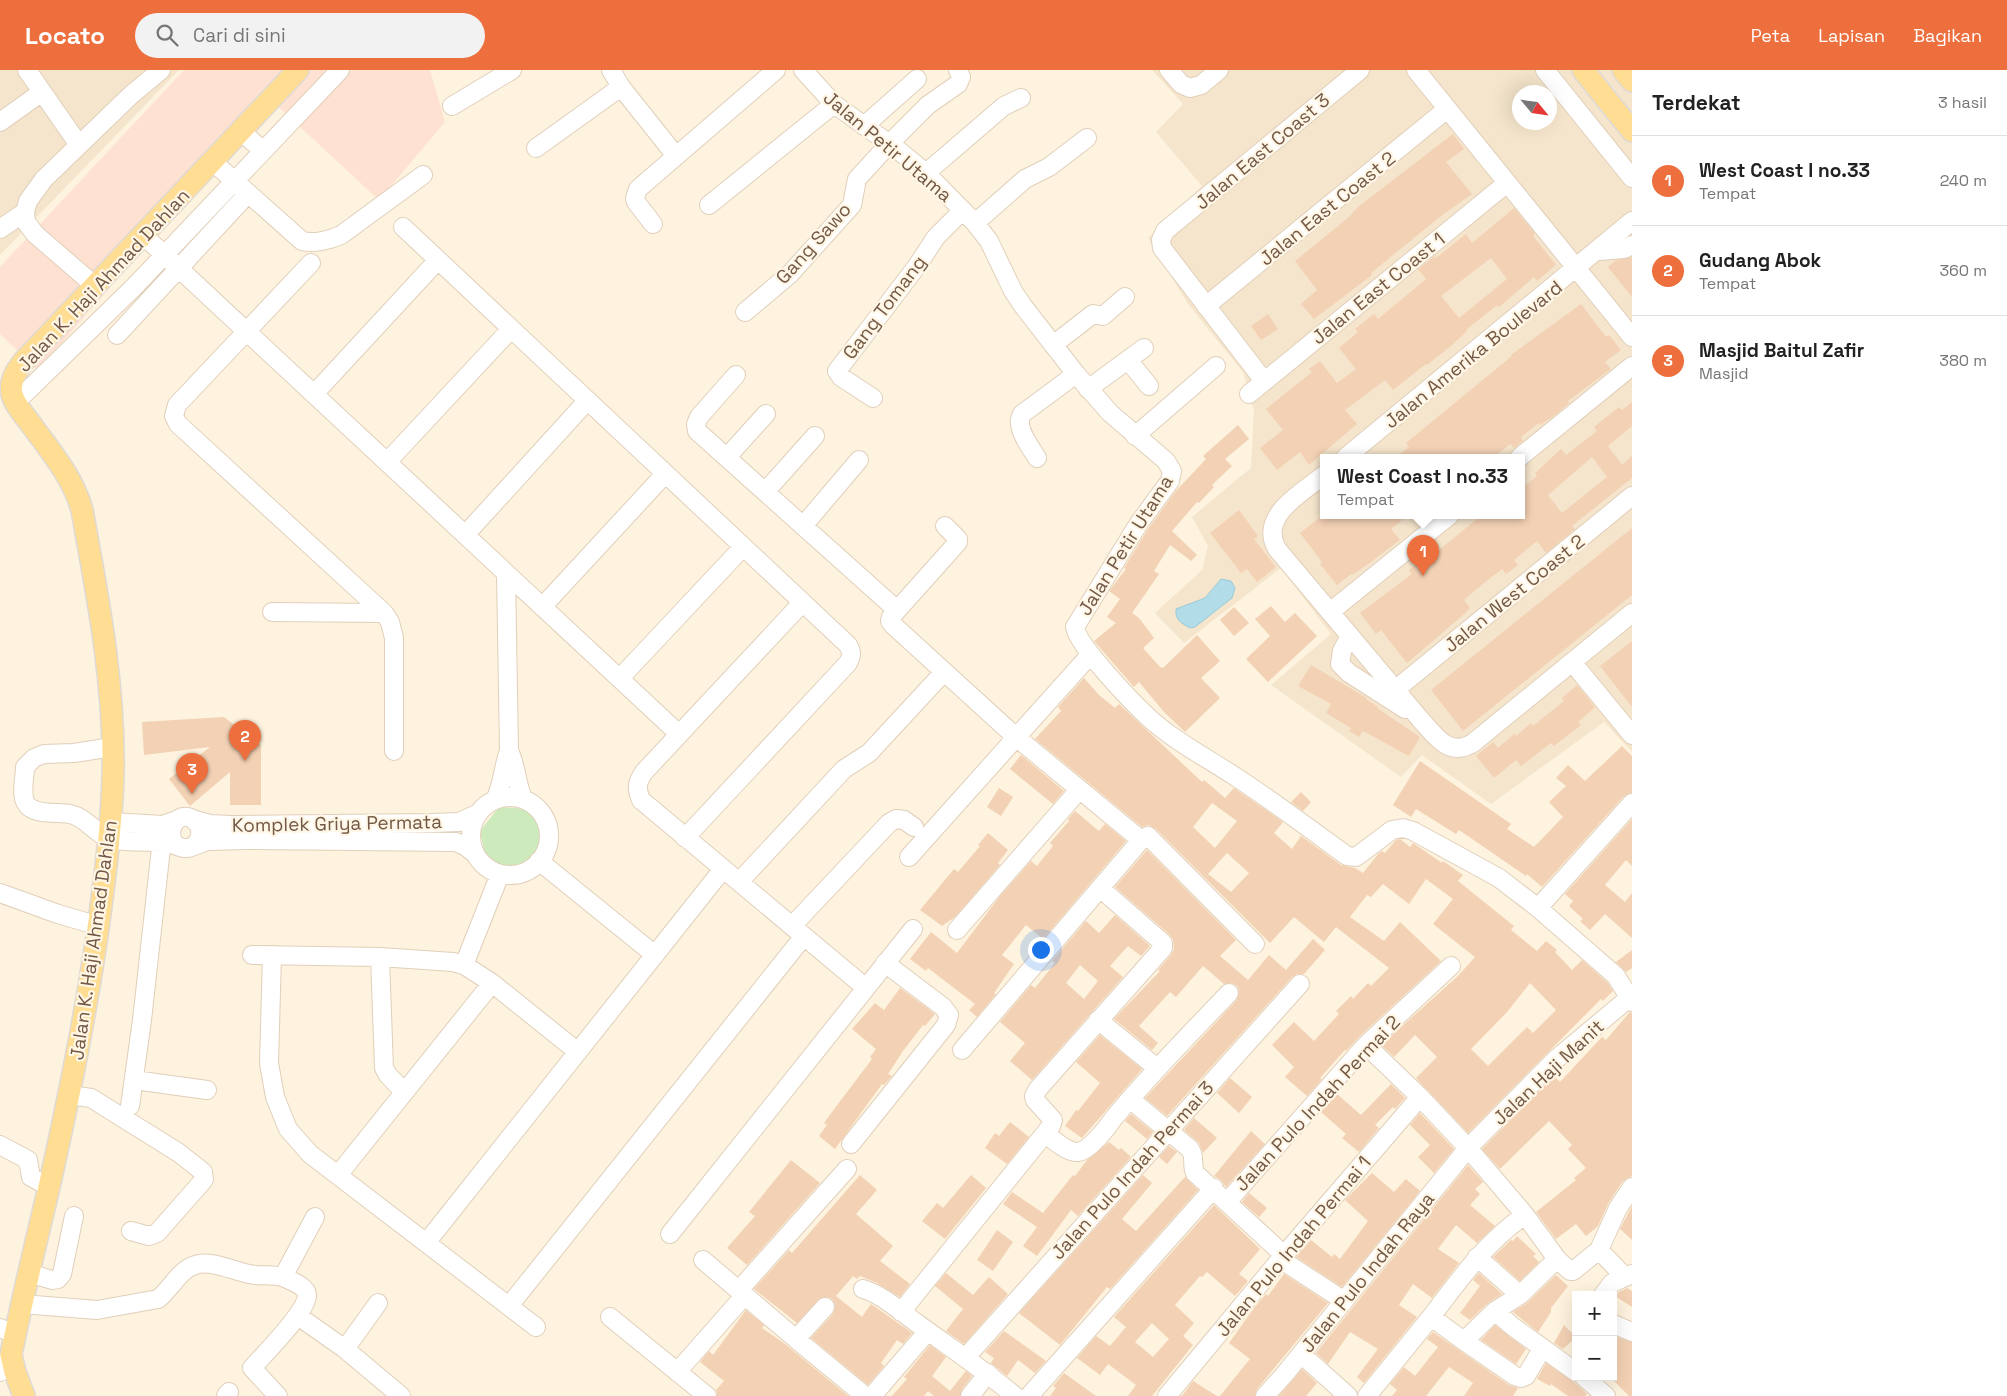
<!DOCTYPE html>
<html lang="id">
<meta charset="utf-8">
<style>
body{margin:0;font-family:"Space Grotesk",sans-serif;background:#f2f2f2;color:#222}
.controls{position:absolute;right:15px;bottom:15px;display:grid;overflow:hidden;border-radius:0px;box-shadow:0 5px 20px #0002}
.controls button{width:45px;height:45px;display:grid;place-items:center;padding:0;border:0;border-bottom:1px solid #e0e0e0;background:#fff;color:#222;font:25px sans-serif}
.compass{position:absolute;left:1512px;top:15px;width:45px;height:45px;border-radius:50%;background:#fff;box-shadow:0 5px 20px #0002;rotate:119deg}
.you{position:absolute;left:1040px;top:879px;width:18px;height:18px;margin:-12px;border:4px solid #fff;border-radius:50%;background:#1a73e8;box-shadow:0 0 0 8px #1a73e833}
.badge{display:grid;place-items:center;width:32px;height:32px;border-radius:50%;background:#ed6f3d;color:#fff;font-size:16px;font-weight:700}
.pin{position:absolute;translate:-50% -41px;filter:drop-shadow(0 1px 2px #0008)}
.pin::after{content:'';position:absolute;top:26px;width:18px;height:15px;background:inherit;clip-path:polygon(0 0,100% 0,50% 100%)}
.popup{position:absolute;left:1320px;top:384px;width:205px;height:65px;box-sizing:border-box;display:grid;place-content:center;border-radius:0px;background:#fff;filter:drop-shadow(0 1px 4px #0005);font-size:16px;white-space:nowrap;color:#767676}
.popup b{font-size:19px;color:#222}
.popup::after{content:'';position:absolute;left:50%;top:100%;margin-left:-10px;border:10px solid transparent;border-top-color:#fff}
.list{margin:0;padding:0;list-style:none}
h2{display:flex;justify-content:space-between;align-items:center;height:65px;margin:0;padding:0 20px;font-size:21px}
h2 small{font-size:16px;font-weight:400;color:#767676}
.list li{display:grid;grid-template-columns:32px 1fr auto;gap:15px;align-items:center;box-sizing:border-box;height:90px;padding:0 20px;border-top:1px solid #e0e0e0}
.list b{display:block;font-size:19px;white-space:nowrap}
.list p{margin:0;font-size:16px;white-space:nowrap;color:#767676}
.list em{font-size:16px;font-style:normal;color:#767676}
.icon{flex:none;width:28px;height:28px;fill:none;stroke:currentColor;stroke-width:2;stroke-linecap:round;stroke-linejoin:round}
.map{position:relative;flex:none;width:1632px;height:1326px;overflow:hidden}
header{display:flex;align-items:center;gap:30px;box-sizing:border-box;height:70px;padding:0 25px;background:#ed6f3d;color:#fff}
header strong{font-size:24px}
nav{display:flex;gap:28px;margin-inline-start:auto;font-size:18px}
.search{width:350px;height:45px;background:#f2f2f2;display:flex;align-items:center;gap:12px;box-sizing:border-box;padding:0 18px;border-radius:28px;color:#767676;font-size:19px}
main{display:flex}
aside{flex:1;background:#fff}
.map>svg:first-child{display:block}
</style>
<header>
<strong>Locato</strong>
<div class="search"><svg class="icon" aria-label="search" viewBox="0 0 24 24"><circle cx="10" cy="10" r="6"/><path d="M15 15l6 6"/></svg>Cari di sini</div>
<nav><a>Peta</a><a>Lapisan</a><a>Bagikan</a></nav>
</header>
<main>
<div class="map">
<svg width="1632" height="1326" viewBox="0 0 1632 1326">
<rect width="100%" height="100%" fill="#fdf3de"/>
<path fill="#f5e5cc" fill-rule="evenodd" d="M0,0H179L0,185Z
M1152,0H1632V682L1604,652L1491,734L1422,685L1401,707L1271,615L1331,564L1281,498L1184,573L1155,543L1202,500L1208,476L1192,447L1251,398L1254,340L1243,302L1188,234L1148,168L1202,116L1156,62L1183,34ZM1520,22H1550V52H1520ZM1324,387H1522V445H1324Z"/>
<path fill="#fee1d1" d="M184,0H430L445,52L379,130L272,31L38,300L0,264V197Z"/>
<path fill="#cceabc" d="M499,737L530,739L549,764L542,790L513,804L486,790L480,761Z"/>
<path fill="#b2dce7" stroke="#98cbd9" d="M1221,509L1231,511L1235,518L1232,528L1195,557L1190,558C1181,553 1175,550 1176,539L1205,528Z"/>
<path fill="#f3d1b4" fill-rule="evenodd" d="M1453,64L1464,79L1446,92L1472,124L1441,146L1371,203L1372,205L1314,249L1301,234L1317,220L1295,191L1349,147L1358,137Z
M1514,138L1535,164L1533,166L1556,195L1537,211L1534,207L1512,226L1499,237L1497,235L1466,260L1467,261L1451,276L1427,295L1426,294L1393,320L1385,310L1345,340L1357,354L1309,395L1300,382L1277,400L1260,378L1283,360L1266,339L1312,302L1309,299L1320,291L1337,313L1356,299L1339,278L1358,262L1355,259L1374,244L1378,249L1426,209L1418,199L1435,186L1436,188L1466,164L1472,173ZM1491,188L1507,209L1459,248L1441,226Z
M1632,187V227L1608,197L1616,190Z
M1581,234L1606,267L1609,265L1621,280L1605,292L1611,299L1568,331L1569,333L1555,345L1540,355L1539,353L1521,367L1523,371L1514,378L1510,374L1494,387H1396L1409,377L1406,373L1512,286L1511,285Z
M1268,244L1278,259L1261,270L1251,256Z
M1632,332V356L1608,376L1622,395L1632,386V408L1572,456L1575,459L1546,483L1537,471L1514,490L1518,495L1506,504L1502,499L1484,513L1464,530L1470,538L1462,546L1407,593L1381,560L1376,564L1360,543L1412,504L1409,500L1421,490L1423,493L1482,445H1522V418L1537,406L1535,403L1561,379L1566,385L1597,361L1594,357L1619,337L1622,340ZM1592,387L1607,407L1562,443L1548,425Z
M1238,355L1249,369L1225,389L1232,396L1212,415L1214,417L1199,433L1197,432L1172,461L1197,485L1191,491L1170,475L1154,501L1159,504L1132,543L1139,548L1154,568L1143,578L1160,597L1163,598L1197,565L1220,591L1201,608L1220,628L1185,662L1164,642L1139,612L1134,617L1094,571L1116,553L1107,547L1120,529L1109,521L1126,499L1124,498L1148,459L1175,422L1206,389L1203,386Z
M1239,440L1258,466L1254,469L1276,497L1257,512L1247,499L1241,503L1210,463Z
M1323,445H1408L1391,459L1400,470L1371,492L1352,505L1351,504L1337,515L1320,494L1322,492L1300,463Z
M1632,458V525L1463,661L1431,620Z
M1271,536L1285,552L1295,543L1317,566L1268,612L1246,589L1270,566L1255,549Z
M1234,537L1249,553L1234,566L1220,550Z
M1632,571V637L1600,596Z
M1311,595L1367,628L1366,629L1378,637L1377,638L1420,667L1409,686L1363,661L1359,667L1349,661L1351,658L1326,643L1331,634L1298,616Z
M1084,608L1099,625L1115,638L1119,634L1202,712L1204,710L1225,728L1234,718L1283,752L1274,763L1292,779L1301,766L1341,795L1355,798L1363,803L1379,783L1382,781L1385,783L1396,770L1400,769L1410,777L1413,773L1442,793L1443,791L1463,805L1458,811L1514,856L1511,860L1537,881L1546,871L1557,880L1555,882L1572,900L1582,890L1608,913L1613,921L1603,931L1601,929L1468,1063L1416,1008L1437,987L1415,965L1394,987L1381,975L1458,906L1475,887L1433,854L1453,829L1426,809L1409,834L1383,814L1371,827L1367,825L1350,847L1384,871L1400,852L1441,891L1359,967L1346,981L1345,980L1320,1008L1322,1009L1307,1026L1285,1007L1294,997L1272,975L1294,952L1314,971L1339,944L1336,941L1351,926L1353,929L1368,913L1371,916L1389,898L1336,857L1324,872L1294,847L1270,873L1156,759L1148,755L1142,757L1035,669L1061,641L1058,637ZM1212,733L1237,751L1215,778L1193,757ZM1227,783L1249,803L1231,822L1208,804ZM1530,913L1556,940L1533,963L1527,957L1488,996L1471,979L1508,941Z
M1577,615L1595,637L1578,652L1581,655L1554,676L1551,673L1521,696L1516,690L1494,708L1476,686L1493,672L1498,678L1514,664L1516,666L1531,653L1533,656L1564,631L1562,628Z
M224,647L261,675V735H230V702L190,736L169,709L210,677L144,685L142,652Z
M1622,676L1632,686V723L1624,726L1542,817L1527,804L1526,806L1459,760L1456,764L1416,739L1411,747L1393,735L1420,691L1511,754L1507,759L1534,777L1563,747L1549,732L1566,716L1556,708L1568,695L1585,711Z
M1021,685L1064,721L1053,734L1010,699Z
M999,718L1013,727L1001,746L987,737Z
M1301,722L1311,732L1303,741L1291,732Z
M1075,741L1099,761L1105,754L1126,771L1043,869L1026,855L1002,885L1014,894L994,923L996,924L977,947L969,940L975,934L928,898L926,901L910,889L931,862L957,883L1000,826L1031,791L1037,796L1053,776L1050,773L1069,751L1068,749Z
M1632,749V796L1626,790L1605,815L1625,832L1632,823V868L1605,844L1590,860L1580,851L1583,849L1569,836L1573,831L1565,824Z
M988,763L1008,780L998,793L1000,795L955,847L942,856L920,840L954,799L958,802L980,776L978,775Z
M1147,780L1236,870L1220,886L1248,910L1269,885L1286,900L1313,869L1325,880L1304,904H1297L1292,907L1167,1046L1145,1028L1237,930L1239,920L1237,916L1232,913L1224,914L1203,896L1176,927L1170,922L1139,956L1158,973L1152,980L1114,949L1160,901L1158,900L1171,885L1174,879L1173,869L1170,865L1115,817Z
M1115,845L1150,876L1141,886L1128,876L1110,896L1123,907L1032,1010L1010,991L1025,973L1000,952L1031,915L1035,918L1055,893L1052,891L1086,851L1099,863ZM1080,895L1098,911L1084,929L1066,913Z
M1632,880V898L1626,902L1616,892Z
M900,918L935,944L925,956L923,955L903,981L888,1004L892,1006L884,1015L882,1014L835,1079L819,1066L827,1055L824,1053L832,1042L872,989L870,987L876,979L852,959L875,933L884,940Z
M1630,942L1632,943V1106L1623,1111L1609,1132L1598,1156L1586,1166L1576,1154L1556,1169L1536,1142L1576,1110L1574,1108L1586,1098L1568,1079L1572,1075L1549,1051L1500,1099L1482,1079L1554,1006L1560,1012L1602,967L1606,970Z
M1100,965L1142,999L1082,1068L1065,1056L1076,1040L1078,1041L1100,1013L1076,992Z
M1230,1008L1252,1027L1239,1043L1217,1023Z
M1391,1014L1405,1028L1395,1039L1393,1037L1375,1055L1379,1058L1359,1082L1342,1068L1346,1064L1321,1042L1337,1024L1361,1045Z
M1420,1043L1454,1079L1434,1103L1418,1087L1430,1075L1410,1055Z
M1131,1044L1153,1062L1147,1069L1125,1051Z
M1194,1048L1217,1068L1203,1083L1199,1073L1184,1060Z
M1010,1052L1029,1067L1007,1094L985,1078L995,1063L999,1066Z
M1251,1061L1265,1074L1226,1117L1221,1110L1214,1106Z
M1109,1072L1119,1080L1121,1078L1131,1087L1078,1146L1071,1140L1037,1186L1023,1176L1037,1157L1003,1134L1012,1122L1043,1143L1073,1105L1075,1106L1087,1090Z
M1169,1076L1177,1082L1167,1094L1159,1087Z
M791,1090L820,1113L747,1195L727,1178L755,1146L749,1142Z
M1468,1095L1483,1112L1475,1119L1480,1124L1470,1135L1495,1156L1477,1173L1456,1155L1438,1179L1459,1193L1432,1228L1413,1214L1399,1235L1417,1247L1364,1313L1357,1307L1378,1279L1350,1262L1328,1294L1316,1283Z
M1372,1103L1394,1122L1406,1109L1420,1121L1342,1217L1296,1187L1311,1170L1332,1187L1334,1184L1340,1189L1368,1151L1345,1130Z
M860,1105L877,1120L856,1144L893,1176L880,1191L910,1214L900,1227L875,1212L860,1206L857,1209L853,1206L836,1226L862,1247L871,1234L912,1263L903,1274L897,1270L881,1293L884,1296L868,1315L811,1268L833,1244L835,1234L832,1229L827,1227L818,1230L797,1253L754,1219L789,1180L792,1183Z
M971,1105L986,1118L945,1169L922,1151L937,1133L943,1138Z
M1143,1105L1152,1113L1122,1149L1136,1161L1185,1107L1198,1120L1110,1219L1107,1217L1060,1275L1019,1243Z
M1249,1123L1267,1138L1259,1147L1242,1132Z
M1214,1135L1260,1179L1239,1204L1248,1211L1235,1226L1207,1202L1202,1207L1200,1206L1175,1235L1194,1253L1183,1266L1193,1275L1152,1326H1128L1136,1315L1108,1294L1100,1305L1077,1288L1096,1266L1110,1276L1126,1257L1114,1247ZM1152,1253L1169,1269L1153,1287L1135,1272Z
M1632,1136V1170L1620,1159Z
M997,1160L1013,1172L993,1201L977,1190Z
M1517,1166L1536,1184L1533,1186L1539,1192L1520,1211L1493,1187L1511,1170L1513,1171Z
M946,1203L973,1225L989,1207L1008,1224L964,1274L946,1261L963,1239L935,1216Z
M1479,1203L1502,1224L1488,1233L1470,1250L1460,1243L1480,1216L1473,1210Z
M1284,1204L1328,1233L1257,1319L1255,1326H1220L1250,1289L1229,1273L1254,1238L1266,1224L1268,1226Z
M1556,1205L1568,1216L1551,1238V1242L1538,1262L1513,1242L1527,1233Z
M1627,1218L1632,1221V1237L1615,1226L1619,1222Z
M746,1240L764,1255L762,1258L785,1274L848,1326H717L716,1320L724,1311L700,1292L709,1281L713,1285Z
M1495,1255L1526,1279L1516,1294L1481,1270Z
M1564,1255L1576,1267L1563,1279L1554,1273Z
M1004,1261L1046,1291L1035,1303L1018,1290L1007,1306L991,1293L994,1288L985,1282Z
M1433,1262L1509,1315L1518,1318L1513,1326H1464L1473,1313L1449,1297L1426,1326H1392L1397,1320L1390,1314L1404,1297L1415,1306L1438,1277L1427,1269Z
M1613,1266L1632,1272V1326H1629L1613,1310Z
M930,1275L946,1287L932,1306L950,1321L966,1301L972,1306L962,1319L960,1326H934L928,1321L924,1326H892L907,1309L904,1307Z
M1546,1293L1575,1313L1587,1324L1585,1326H1568L1551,1314L1550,1316L1537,1309Z
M1302,1299L1317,1313L1306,1326H1279Z
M1064,1303L1096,1326H1050L1056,1318L1053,1316Z
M1193,1311L1217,1326H1182Z"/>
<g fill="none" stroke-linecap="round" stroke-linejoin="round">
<g stroke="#e1cfba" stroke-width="20">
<path id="minor" d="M27,0L79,75
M611,0L621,17L676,86
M803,0L834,34L898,80L926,103L975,153L989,171L1013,221L1023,236L1076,304L1110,343L1166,391L1172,401L1170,411L1139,453L1075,557C1077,575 1132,632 1148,647C1174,671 1207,688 1236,707C1274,732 1310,759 1347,786L1356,787L1392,760L1403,758L1413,761L1499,808L1538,838L1616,906L1632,932
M1169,0L1181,14L1190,18L1201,15L1219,0
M1416,0L1632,267
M1545,0L1632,108
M452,36L512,0
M0,52L42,22
M864,56L917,9
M241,61L263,81
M536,78L621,17
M212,91L302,171C314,174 330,170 341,165L423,105
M926,103L1004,36L1021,28
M709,135L834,34
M975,153L1025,109L1049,97L1087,68
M653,154L636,132L635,128L638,119L776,0
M403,157L848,575C852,582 852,585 848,593L685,768
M0,159L25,142
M143,165L679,664
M1599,181L1624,179L1632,175
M311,193L177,335L174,346L178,354L384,543L390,552L394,568V681
M94,215L35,164L26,152L25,142L28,131L44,109L131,25L161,0
M1206,236L1447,39
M745,242L790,204L852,135L857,109L889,74L928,35L958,14L961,7L958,0
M117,265L242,130
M1053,275L1093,244L1103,246L1125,227
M1128,290L1149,316
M736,305L699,347L696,354L697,361L897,540
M1264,311L1162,178L1161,170L1165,161L1360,0
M1088,319L1144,278
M314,324L438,190
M1249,324L1507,113
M873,328L841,307L837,301L917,196L936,167L963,140
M16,332L134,217L340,0
M1135,366L1216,296
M727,387L766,344
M1346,387L1632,151
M1520,387L1632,296
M1037,388C1030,376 1014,357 1022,344L1076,304
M387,392L511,259
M1324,405C1302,423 1258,446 1277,479L1420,649C1435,665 1448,688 1473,673L1632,543
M765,422L815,366
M803,456L859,390
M945,456L958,469V472L891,547L890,551L893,555L1016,667L1141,770
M465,465L587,331
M802,533L644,702C637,712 636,718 641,730L866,918
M543,536L665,404
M272,542L384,543
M1330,542L1450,445
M1350,566L1342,581L1340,594L1349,603L1405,639
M1572,592L1632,665
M620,608L743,477
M1395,620L1632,426
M112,677L74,683L44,684L34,688L25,697C25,708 19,729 29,737C39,745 58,742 70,744C85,747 94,762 108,768C119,773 152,771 165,772C173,773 180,779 187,778C199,777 205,761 196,752C182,737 163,757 175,775
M510,683C517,698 516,715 524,730
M471 766a39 39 0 1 1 78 0a39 39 0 1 1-78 0Z
M495,730C503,714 503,697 509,681L506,503
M195,750L210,754L230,755L432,753L459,752L479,743
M111,752L163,755L174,751
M194,776L207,771L247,770L456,772L465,776L474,783
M909,787L1090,585
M539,791L655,885
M739,812L844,699L869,683L944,602
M0,823L58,844L99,856
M1538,838L1632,733
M792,856L889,753L896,749L904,750L914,757
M957,860L1079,720
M252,885L380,887L453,892L464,895L500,804
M272,885L269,993L275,1027L288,1059L310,1084L536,1257
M380,887L384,998L388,1005L404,1022
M464,895L492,913L578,982
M1098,950L1157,998
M1366,975L1420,1027L1468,1078L1525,1145L1557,1189L1570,1201H1573L1599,1180L1625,1207
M962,980L1141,770L1148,766L1255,874
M134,1010L207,1020
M70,1025L91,1028L179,1083L203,1102L204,1109L202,1112L157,1163L149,1166L131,1161
M1130,1029L1190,1079C1196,1087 1191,1095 1195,1103L1284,1185
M130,1036L142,950L163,760
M1045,1064C1053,1069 1067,1083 1078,1082C1089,1081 1107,1058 1113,1049C1149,1005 1190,964 1229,923
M851,1074L946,955L949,945L943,937L885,893
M0,1075L28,1090L31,1107L49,1117
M338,1105L492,913
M1228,1131L1366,975L1451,896
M1525,1145C1486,1172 1459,1210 1431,1247L1464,1271L1495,1241L1520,1225L1557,1189
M670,1164L913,859
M426,1173L723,799
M1599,1180L1618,1138L1632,1117
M1477,1187L1520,1225
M1280,1189L1343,1230
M703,1190L796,1269L825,1237
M29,1203L52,1210L58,1209L62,1204L74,1146
M283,1207L315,1147
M863,1219C883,1225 901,1242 918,1254C951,1278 984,1300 1015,1326
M739,1220L847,1099
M1603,1225L1612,1213L1632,1204
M22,1234L97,1240L158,1229C171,1219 179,1200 195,1195C213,1189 236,1203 255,1205C264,1206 276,1204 285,1208C292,1211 308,1217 307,1226C305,1244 265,1283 252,1298L278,1326
M509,1236L804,866
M1495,1241L1512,1256L1576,1302
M901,1242L1051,1056L1053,1050L1035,1030L1034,1026L1038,1019L1163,878V873L1100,818
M298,1246L345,1279L401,1326
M610,1247L707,1326
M1613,1254L1632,1262
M0,1258L15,1264
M796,1269L865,1326
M1464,1271L1515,1306L1521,1308L1526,1306L1542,1279
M345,1279L378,1233
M1301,1284L1348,1326
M966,1287L1300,914
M0,1302L11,1285
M677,1302L745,1225
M1584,1307L1606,1326
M226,1326L229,1322
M872,1326L928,1261
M970,1326L988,1303
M1029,1326L1214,1118
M1167,1326L1284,1185L1420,1027
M1265,1326L1284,1305L1468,1078L1555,990L1629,928
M1367,1326L1431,1247"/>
</g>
<g stroke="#e0dad6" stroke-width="24">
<path id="major" d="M1583,0L1632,61
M1623,0L1632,11
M24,1326L15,1302L11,1285C22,1229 36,1173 49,1117C71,1019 91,920 103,821C108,782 112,744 113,705C115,615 98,528 82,440C73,408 52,383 33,357C26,347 15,336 12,324C9,312 16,301 23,292L298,0"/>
</g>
<use href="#minor" stroke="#fff" stroke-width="18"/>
<use href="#major" stroke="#ffde93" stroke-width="21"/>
</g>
<g text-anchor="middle" stroke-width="4.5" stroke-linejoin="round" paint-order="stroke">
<g font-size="19" fill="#735946" stroke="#fff6e5">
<text transform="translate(888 76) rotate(40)" y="7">Jalan Petir Utama</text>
<text transform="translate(1262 81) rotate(-40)" y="7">Jalan East Coast 3</text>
<text transform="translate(1327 138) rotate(-39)" y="7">Jalan East Coast 2</text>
<text transform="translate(813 173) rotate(-48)" y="7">Gang Sawo</text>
<text transform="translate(103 210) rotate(-47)" y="7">Jalan K. Haji Ahmad Dahlan</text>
<text transform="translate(1378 218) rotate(-39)" y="7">Jalan East Coast 1</text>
<text transform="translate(884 237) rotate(-53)" y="7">Gang Tomang</text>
<text transform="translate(1473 284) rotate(-39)" y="7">Jalan Amerika Boulevard</text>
<text transform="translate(1125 475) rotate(-58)" y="7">Jalan Petir Utama</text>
<text transform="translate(1514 523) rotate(-39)" y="7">Jalan West Coast 2</text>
<text transform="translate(337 753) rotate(-1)" y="7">Komplek Griya Permata</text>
<text transform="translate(93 870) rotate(-82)" y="7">Jalan K. Haji Ahmad Dahlan</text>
<text transform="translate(1548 1002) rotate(-43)" y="7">Jalan Haji Manit</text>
<text transform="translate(1317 1033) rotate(-47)" y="7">Jalan Pulo Indah Permai 2</text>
<text transform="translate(1132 1100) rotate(-48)" y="7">Jalan Pulo Indah Permai 3</text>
<text transform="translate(1293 1176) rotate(-50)" y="7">Jalan Pulo Indah Permai 1</text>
<text transform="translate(1367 1202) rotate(-51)" y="7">Jalan Pulo Indah Raya</text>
</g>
</g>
</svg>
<div class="controls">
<button>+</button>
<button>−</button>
</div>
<svg class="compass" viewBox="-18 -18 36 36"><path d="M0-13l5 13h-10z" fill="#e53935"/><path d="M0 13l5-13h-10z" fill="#767676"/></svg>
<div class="you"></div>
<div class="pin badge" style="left:1423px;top:506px">1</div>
<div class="popup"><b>West Coast I no.33</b>Tempat</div>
<div class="pin badge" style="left:245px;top:691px">2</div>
<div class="pin badge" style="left:192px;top:724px">3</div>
</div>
<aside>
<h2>Terdekat<small>3 hasil</small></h2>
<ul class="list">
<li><span class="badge">1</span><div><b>West Coast I no.33</b><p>Tempat</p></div><em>240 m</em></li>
<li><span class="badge">2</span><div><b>Gudang Abok</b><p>Tempat</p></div><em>360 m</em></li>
<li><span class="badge">3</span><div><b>Masjid Baitul Zafir</b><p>Masjid</p></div><em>380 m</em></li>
</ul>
</aside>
</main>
